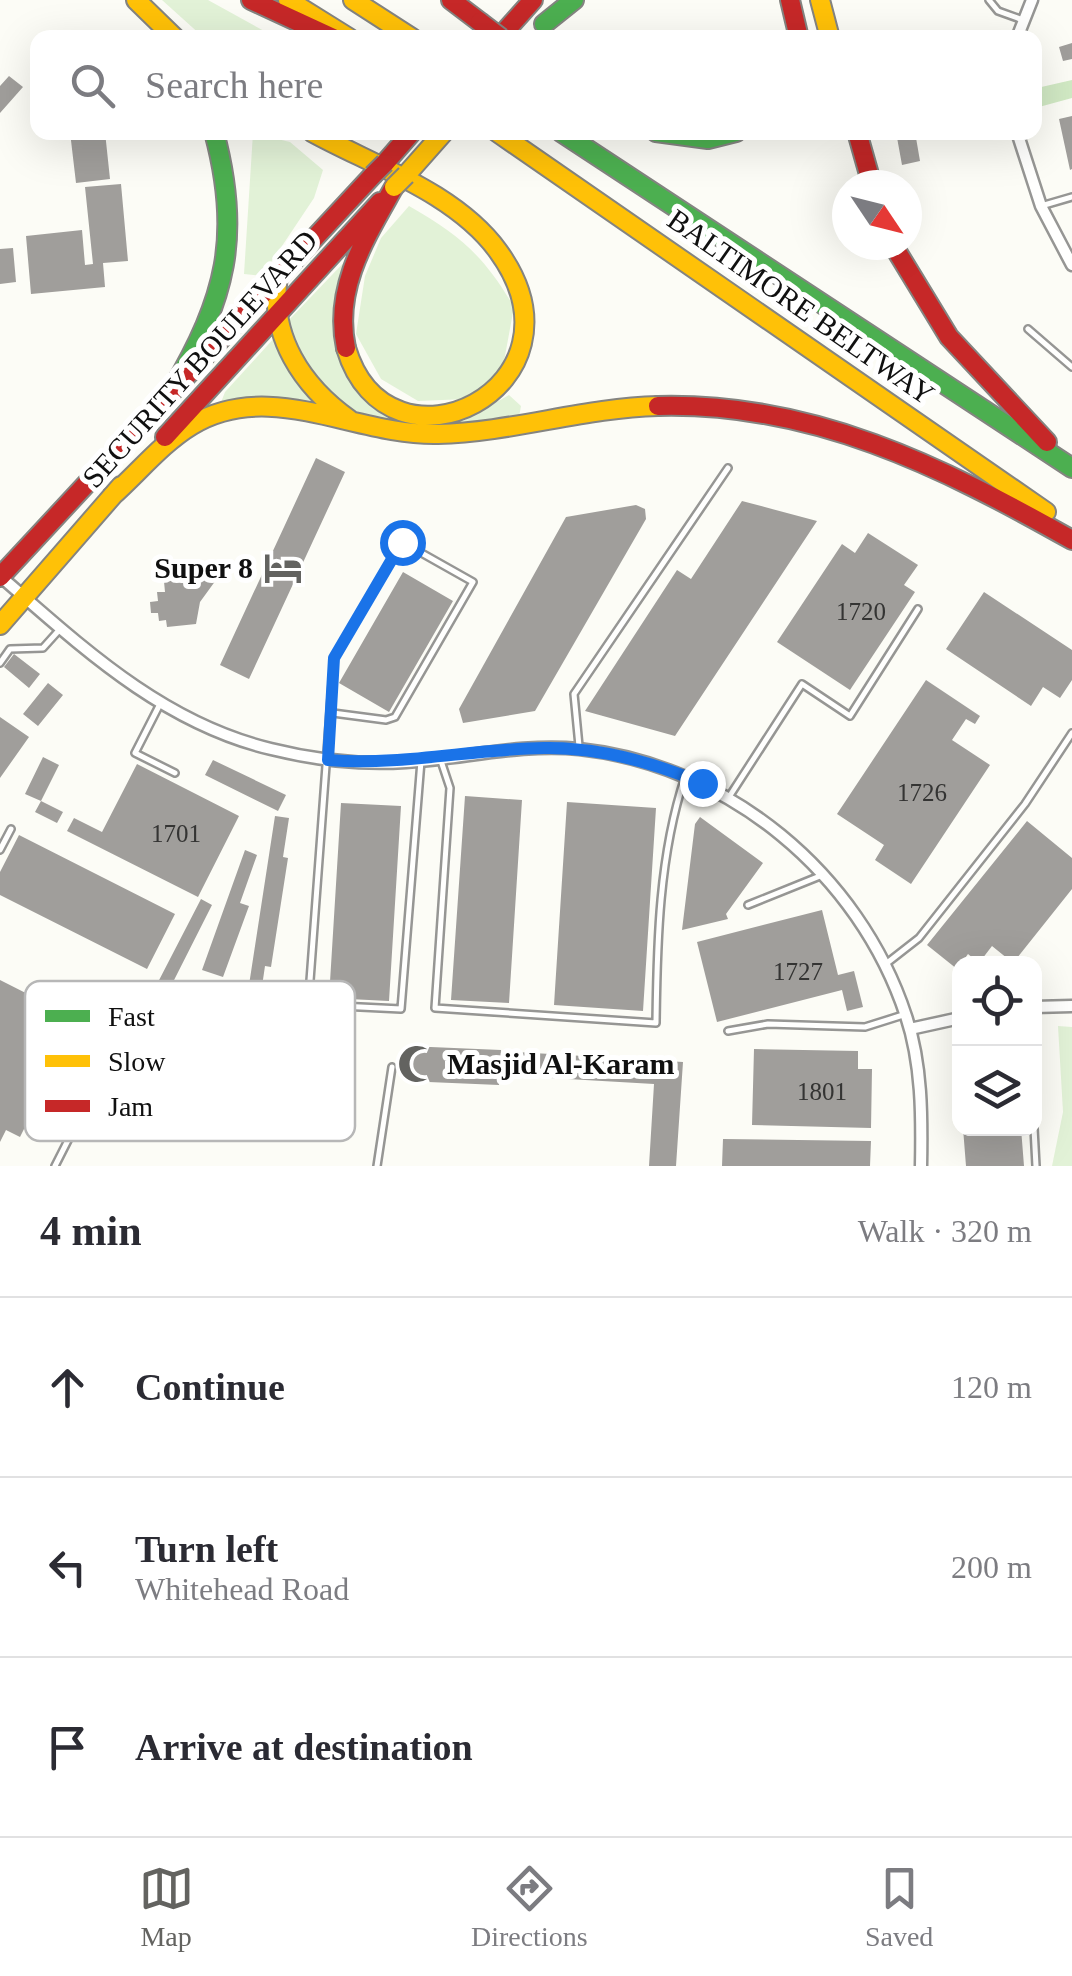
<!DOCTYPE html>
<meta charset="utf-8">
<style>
body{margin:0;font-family:"Times New Roman",serif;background:#f7f7f7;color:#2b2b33}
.controls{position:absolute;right:30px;bottom:30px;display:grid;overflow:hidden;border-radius:20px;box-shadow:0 10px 40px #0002}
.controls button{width:90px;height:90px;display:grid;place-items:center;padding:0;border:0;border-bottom:2px solid #e1e1e2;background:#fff;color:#2b2b33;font:50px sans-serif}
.compass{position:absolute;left:832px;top:170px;width:90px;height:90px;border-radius:50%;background:#fff;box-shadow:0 10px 40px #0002;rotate:125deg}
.stop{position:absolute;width:30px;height:30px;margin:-22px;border:8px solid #1a73e8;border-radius:50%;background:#fff}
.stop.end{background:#1a73e8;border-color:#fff;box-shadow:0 2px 10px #0008}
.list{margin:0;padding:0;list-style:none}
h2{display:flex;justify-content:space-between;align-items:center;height:130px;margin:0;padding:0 40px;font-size:42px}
h2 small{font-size:32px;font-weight:400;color:#7c7c81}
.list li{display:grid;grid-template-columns:65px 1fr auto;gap:30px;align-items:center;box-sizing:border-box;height:180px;padding:0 40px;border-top:2px solid #e1e1e2}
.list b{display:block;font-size:38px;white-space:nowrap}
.list p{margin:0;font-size:32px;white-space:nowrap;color:#7c7c81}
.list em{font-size:32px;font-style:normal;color:#7c7c81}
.icon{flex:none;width:55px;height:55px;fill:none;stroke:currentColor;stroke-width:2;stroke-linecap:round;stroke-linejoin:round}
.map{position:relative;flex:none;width:1072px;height:1166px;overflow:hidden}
.search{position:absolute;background:#fff;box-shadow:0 10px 40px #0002;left:30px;right:30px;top:30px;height:110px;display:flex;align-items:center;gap:25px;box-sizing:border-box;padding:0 35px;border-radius:20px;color:#7c7c81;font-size:38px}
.sheet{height:670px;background:#fff}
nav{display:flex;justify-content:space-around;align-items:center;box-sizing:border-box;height:140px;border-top:2px solid #e1e1e2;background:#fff;font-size:28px;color:#7c7c81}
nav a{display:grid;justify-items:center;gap:5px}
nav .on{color:#636360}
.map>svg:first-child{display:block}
</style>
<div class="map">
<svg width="1072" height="1166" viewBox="0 0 1072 1166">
<rect width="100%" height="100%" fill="#fcfcf6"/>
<path fill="#e2f2d7" d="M162,0H208L275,37H203Z
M253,133L290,142L323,170L314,198L262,276L244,274Z
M409,206C460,235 484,256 514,307L502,372L467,399L418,401L381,379L356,334L365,276L381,238Z
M352,254L335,331L374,402L463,421L509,395L521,406L519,417C470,424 377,438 338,402C314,380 301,351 286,323Z
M276,336L325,409L220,405L225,392Z
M1058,1026L1072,1027V1166H1052L1063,1112Z"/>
<path fill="#d1e9c4" d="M1072,80V98L1039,107L1037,88Z"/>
<path fill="#a09e9b" d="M1072,43V59L1063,61L1059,47Z
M9,76L23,87L0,113V86Z
M1072,116V169L1070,170L1059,119Z
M70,132H105L110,179L76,183Z
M896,132H915L920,161L902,165Z
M121,184L128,261L103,263L105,287L31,294L26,236L82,230L85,265L93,264L85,187Z
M13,248L16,282L0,284V249Z
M316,458L345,472L249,679L220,665Z
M742,501L817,521L675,736L585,711L677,570L691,579Z
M636,505L645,509L646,519L535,711L463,723L459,709L566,517Z
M868,533L918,565L904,585L915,592L850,690L777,642L842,544L855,553Z
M204,567V572L216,580L200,602L196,624L167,627L166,620L159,621L158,613H151L150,602L158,601L157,592H165L163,571Z
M403,572L453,601L389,712L339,683Z
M984,592L1072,650V680L1060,698L1043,687L1031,706L946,649Z
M14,654L40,674L29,688L4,667Z
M926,680L980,716L975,724L966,719L952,740L990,765L911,884L875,860L884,845L837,814Z
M48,683L63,695L38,726L23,714Z
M0,717L29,737L0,778Z
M43,757L59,765L41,801L25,794Z
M213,760L286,795L278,811L205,775Z
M137,764L239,816L198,897L67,831L74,818L102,832Z
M465,796L522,800L509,1003L451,1000Z
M41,801L63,812L57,823L35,812Z
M567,802L656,808L643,1011L554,1005Z
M341,803L401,806L389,1001L329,998Z
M275,816L289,818L283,857L288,858L271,967L265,966L260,1000L247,998L246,1011L170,1006L171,993L247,998Z
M700,817L763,863L726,914L728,919L682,930L695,824Z
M1027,821L1072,858V889L1013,963L992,946L979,963L968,954L957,969L927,945Z
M19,835L175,914L147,969L0,895V872Z
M245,850L257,855L240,903L249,906L223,977L202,970Z
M201,899L212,905L168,992L156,986Z
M822,910L838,975L854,971L863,1007L847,1011L842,990L717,1022L697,942Z
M0,980L85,1023L69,1054L63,1051L20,1137L6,1130L0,1142Z
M407,1046L501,1050L499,1085L405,1081Z
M754,1049L858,1051V1069H872L871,1128L752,1125Z
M517,1052L683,1062L676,1166H649L654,1084L516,1076Z
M963,1128H1021L1024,1166H966Z
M723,1139L871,1141L870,1166H722Z"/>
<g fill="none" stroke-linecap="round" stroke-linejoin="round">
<g stroke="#969694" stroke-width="10">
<path id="lane" d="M989,0L998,11L1023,20
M1041,206L1072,197
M1028,329L1072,367
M0,663L10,649L43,648L61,628
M160,704L135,753L175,773
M333,713L386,720L395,717L473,582L402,542L334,658L309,994L320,1005L401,1009L421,761
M579,746L574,694L728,468
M441,761L450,788L435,1008L656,1023C657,942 659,855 685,777
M729,797L802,684L850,716L918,609
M0,850L11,829
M748,905L820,876
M887,963L919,938L1025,804L1072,733
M728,1031L768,1024L865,1027L903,1015
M1034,1128L1036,1166
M55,1166L125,1028
M377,1166L392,1067"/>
</g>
<g stroke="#969694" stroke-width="15">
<path id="street" d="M1017,38L1032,0
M1017,132L1041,206L1072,265
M0,576C82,647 162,723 271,749C315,760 360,765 406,762C463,759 520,743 579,749C728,765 859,873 906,1016C922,1064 922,1116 921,1166
M1034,1007L1072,1006
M910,1029L960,1018"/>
</g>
<g stroke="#848481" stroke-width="22">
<path id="fast" d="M544,24L574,0
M561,132L1072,468
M656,132L708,139L736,132
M172,390C226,298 242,236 214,132"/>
</g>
<g stroke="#848481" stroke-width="22">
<path id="slow" d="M136,0L175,38
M288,0L349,38
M353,0L412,38
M820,0L830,38
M312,132C372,165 456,193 498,251C597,387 388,489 346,348
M497,132L1046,512
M406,175L444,132
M278,276C269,336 302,386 350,420
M112,496C138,473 162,443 192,425C270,378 355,436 438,434C512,432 584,408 658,406
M0,625L121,486"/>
</g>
<g stroke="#848481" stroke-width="22">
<path id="jam" d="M251,0L333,38
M451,0L480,22
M790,0L799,38
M499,38L533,0
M857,132L872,185
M385,163L412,132
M893,245L949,337L1047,442
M346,348C333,288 366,237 394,187
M658,406C812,402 941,466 1072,540
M165,437L380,202
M0,577L373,175"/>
</g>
<use href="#lane" stroke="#fffffe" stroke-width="5"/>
<use href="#street" stroke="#fffffe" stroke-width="10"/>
<use href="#fast" stroke="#4caf50" stroke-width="18"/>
<use href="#slow" stroke="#ffc107" stroke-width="18"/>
<use href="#jam" stroke="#c62828" stroke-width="18"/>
<g stroke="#848481" stroke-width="22" stroke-linecap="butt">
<path id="slow-bridge" d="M394,187L406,175"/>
</g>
<g stroke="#848481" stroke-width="22" stroke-linecap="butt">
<path id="jam-bridge" d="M480,22L501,38
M373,175L385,163"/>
</g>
<use href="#slow-bridge" stroke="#ffc107" stroke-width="18"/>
<use href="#jam-bridge" stroke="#c62828" stroke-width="18"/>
</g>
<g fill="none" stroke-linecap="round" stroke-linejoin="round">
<path stroke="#1a73e8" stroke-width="12" d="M402,542L334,658L328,760C401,766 471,749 544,748C598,747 652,762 702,783"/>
</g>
<defs>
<g id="hotel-bare" transform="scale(3)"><path d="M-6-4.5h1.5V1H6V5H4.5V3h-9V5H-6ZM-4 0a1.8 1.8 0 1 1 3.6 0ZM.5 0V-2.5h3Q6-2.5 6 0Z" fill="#636360" stroke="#fff" stroke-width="2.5" paint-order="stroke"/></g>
<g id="mosque-bare" transform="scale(3)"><path d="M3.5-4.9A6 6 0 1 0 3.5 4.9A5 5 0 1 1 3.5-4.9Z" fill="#636360" stroke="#fff" stroke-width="2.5" paint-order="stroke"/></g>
</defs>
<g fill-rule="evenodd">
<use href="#hotel-bare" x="283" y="568"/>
<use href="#mosque-bare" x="417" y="1064"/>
</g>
<g text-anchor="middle" stroke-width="10" stroke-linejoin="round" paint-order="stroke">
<g font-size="25" fill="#343433">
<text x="861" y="620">1720</text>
<text x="922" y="801">1726</text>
<text x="176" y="842">1701</text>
<text x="798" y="980">1727</text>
<text x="822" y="1100">1801</text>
</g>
<g font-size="30" fill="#101010" stroke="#fff">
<text transform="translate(801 307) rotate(35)" y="10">BALTIMORE BELTWAY</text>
<text transform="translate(200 359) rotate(-48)" y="10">SECURITY BOULEVARD</text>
</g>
<g font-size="30" font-weight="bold" fill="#101010" stroke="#fff" text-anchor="end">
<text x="253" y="578">Super 8</text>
<text x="447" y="1074" text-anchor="start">Masjid Al-Karam</text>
</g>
</g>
<rect x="25" y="981" width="330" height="160" rx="15" fill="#fff" stroke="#b7b7b7" stroke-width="2.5"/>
<rect x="45" y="1010" width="45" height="12" fill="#4caf50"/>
<rect x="45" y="1055" width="45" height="12" fill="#ffc107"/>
<rect x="45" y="1100" width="45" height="12" fill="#c62828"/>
<g font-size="28" fill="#101010">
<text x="108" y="1026">Fast</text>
<text x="108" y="1071">Slow</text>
<text x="108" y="1116">Jam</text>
</g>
</svg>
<div class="controls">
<button><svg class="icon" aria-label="locate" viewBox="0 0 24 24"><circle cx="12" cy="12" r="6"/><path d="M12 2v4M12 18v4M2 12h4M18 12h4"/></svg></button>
<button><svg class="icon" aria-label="layers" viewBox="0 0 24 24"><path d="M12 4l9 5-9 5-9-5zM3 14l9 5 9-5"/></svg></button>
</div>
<svg class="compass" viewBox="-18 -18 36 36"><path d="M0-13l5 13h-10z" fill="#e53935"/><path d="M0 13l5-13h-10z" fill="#7c7c81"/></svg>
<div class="stop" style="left:402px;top:542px"></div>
<div class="stop end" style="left:702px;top:783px"></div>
<div class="search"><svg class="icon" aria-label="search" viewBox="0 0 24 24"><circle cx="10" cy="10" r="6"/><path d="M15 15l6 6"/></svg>Search here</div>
</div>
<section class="sheet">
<h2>4 min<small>Walk · 320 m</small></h2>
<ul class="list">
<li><svg class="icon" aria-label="ahead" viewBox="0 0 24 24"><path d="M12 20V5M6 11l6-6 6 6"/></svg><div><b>Continue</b></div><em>120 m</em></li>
<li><svg class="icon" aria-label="left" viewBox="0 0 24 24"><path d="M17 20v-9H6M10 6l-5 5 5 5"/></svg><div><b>Turn left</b><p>Whitehead Road</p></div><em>200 m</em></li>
<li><svg class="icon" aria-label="arrive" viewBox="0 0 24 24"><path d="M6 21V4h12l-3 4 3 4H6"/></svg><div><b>Arrive at destination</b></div></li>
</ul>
</section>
<nav>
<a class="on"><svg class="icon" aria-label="map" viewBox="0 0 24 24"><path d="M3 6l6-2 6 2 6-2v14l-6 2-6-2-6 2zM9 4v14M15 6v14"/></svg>Map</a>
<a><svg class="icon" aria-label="directions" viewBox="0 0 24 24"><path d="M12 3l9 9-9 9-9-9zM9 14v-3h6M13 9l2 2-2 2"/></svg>Directions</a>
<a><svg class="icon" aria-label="saved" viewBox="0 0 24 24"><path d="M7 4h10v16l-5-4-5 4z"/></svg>Saved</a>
</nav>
